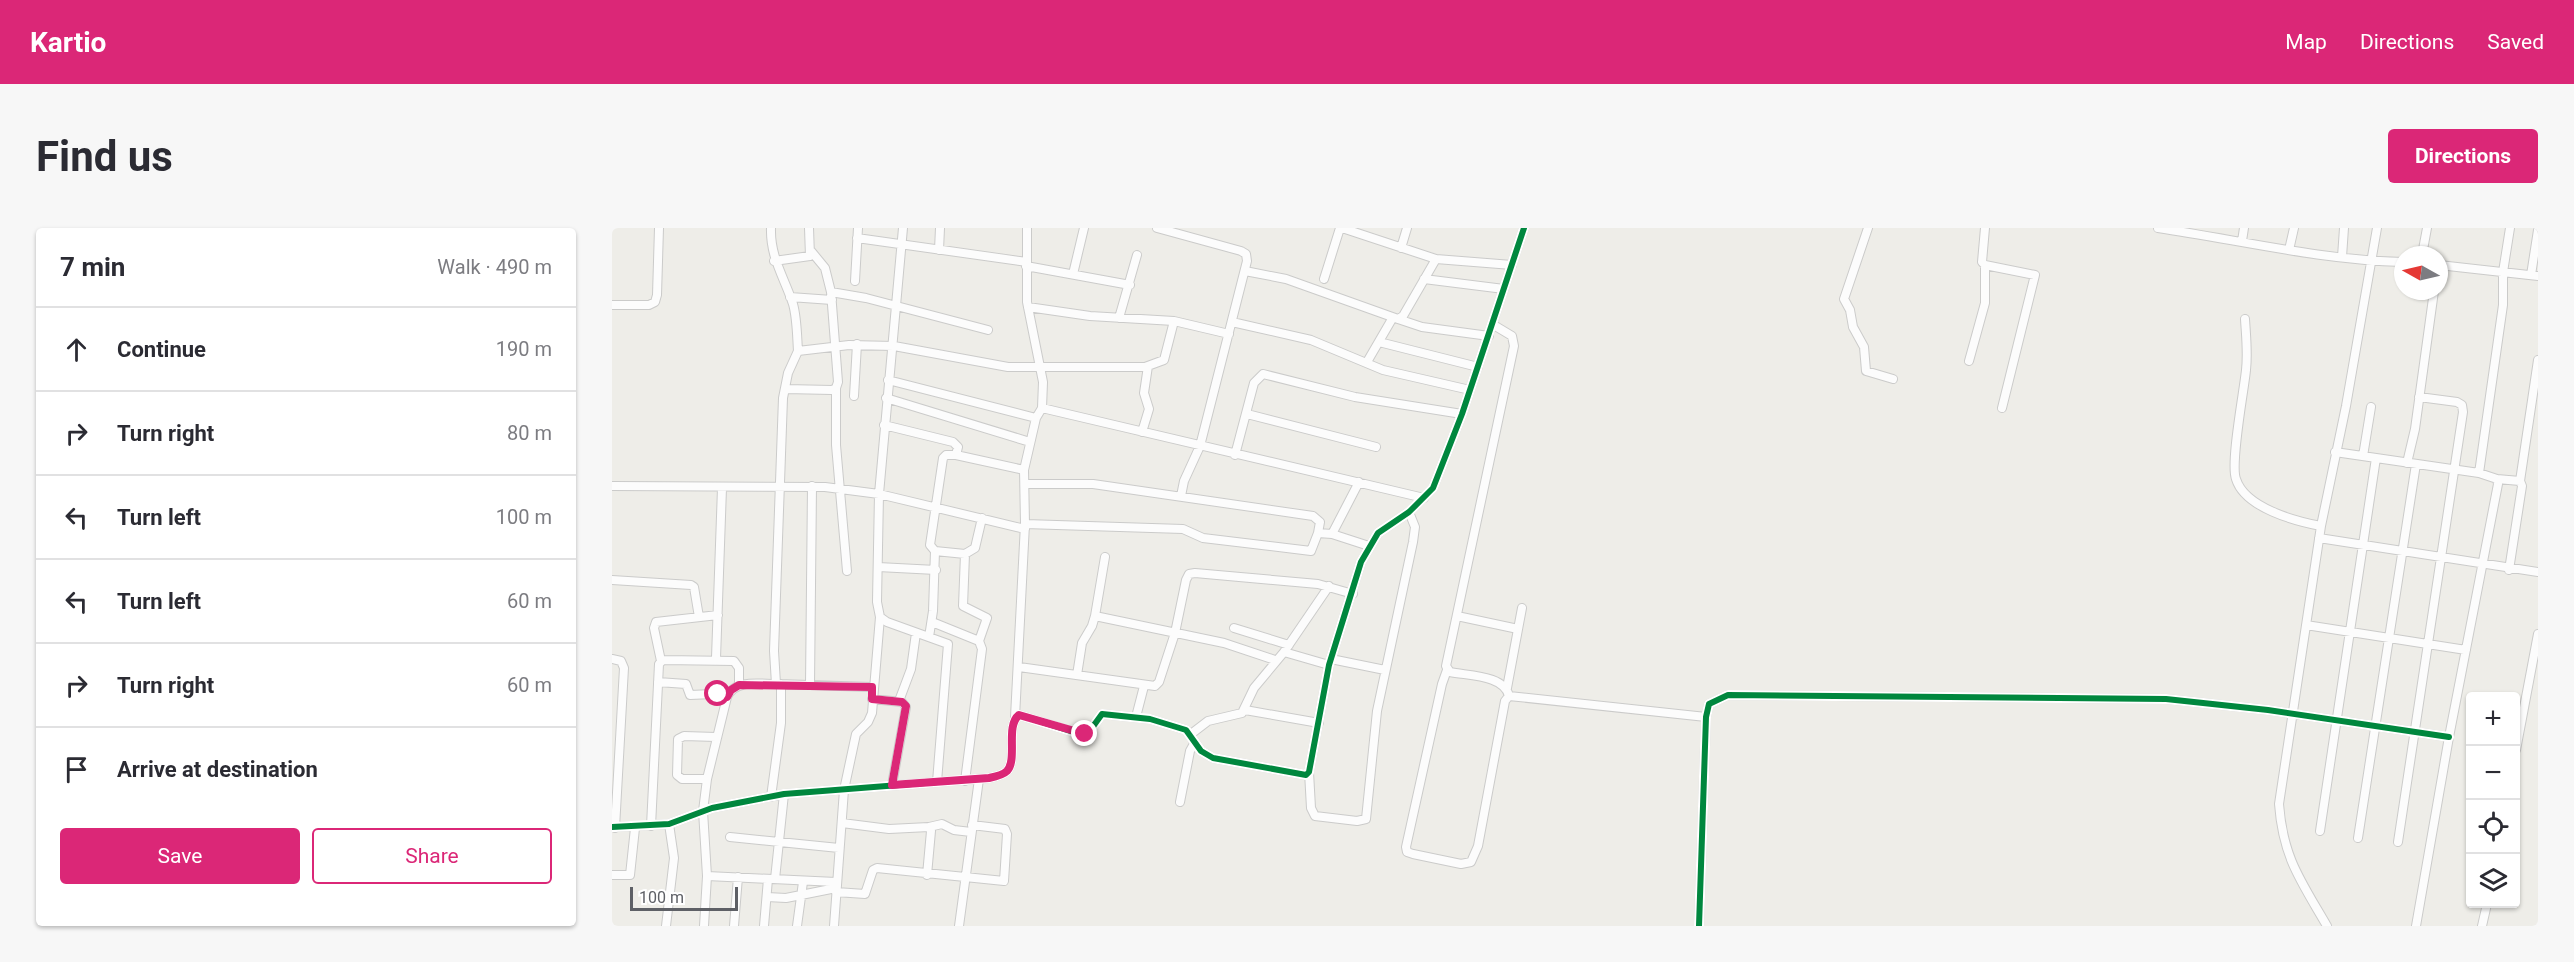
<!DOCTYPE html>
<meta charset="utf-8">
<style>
body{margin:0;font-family:Roboto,sans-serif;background:#f7f7f7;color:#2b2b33}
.controls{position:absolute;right:18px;bottom:18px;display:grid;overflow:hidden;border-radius:6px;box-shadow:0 2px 4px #0004}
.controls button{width:54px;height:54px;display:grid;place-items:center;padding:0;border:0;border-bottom:2px solid #e1e1e2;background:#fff;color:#2b2b33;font:30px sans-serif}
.compass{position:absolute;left:1782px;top:18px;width:54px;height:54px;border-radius:50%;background:#fff;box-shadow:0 2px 4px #0004;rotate:278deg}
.scale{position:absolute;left:18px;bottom:15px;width:108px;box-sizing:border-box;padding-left:6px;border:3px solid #5e6066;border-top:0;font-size:16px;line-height:21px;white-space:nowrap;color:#5e6066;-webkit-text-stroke:4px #fff;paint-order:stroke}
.stop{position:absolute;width:18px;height:18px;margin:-14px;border:4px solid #db2777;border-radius:50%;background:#fff}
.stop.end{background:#db2777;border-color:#fff;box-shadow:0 2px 6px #0008}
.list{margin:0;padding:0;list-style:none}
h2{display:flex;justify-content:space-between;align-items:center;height:78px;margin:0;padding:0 24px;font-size:26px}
h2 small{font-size:20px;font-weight:400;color:#7c7c81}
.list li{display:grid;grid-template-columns:39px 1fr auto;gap:18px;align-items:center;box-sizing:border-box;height:84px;padding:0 24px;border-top:2px solid #e1e1e2}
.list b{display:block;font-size:22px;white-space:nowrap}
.list em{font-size:20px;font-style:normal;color:#7c7c81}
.actions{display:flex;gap:12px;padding:18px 24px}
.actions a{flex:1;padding:14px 0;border:2px solid #db2777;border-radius:6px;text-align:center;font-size:21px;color:#db2777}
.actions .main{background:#db2777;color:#fff}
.icon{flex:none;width:33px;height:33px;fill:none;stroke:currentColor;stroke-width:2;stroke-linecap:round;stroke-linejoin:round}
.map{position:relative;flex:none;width:1926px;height:698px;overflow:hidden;border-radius:6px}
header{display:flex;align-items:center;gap:36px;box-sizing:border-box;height:84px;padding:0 30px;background:#db2777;color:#fff}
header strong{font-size:28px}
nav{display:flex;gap:33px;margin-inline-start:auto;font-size:21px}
.intro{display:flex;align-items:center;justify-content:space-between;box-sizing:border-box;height:144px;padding:0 36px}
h1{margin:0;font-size:42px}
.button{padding:15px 27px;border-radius:6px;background:#db2777;color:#fff;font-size:21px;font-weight:700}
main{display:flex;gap:36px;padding:0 36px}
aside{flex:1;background:#fff;border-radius:6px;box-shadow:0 2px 4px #0004}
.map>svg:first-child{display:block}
</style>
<header>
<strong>Kartio</strong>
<nav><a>Map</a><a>Directions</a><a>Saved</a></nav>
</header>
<div class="intro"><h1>Find us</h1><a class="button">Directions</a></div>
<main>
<aside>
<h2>7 min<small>Walk · 490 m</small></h2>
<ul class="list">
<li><svg class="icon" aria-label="ahead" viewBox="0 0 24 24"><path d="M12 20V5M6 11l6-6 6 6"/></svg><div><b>Continue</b></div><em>190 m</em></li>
<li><svg class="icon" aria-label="right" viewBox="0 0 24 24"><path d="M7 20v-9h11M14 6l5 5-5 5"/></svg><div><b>Turn right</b></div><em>80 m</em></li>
<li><svg class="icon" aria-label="left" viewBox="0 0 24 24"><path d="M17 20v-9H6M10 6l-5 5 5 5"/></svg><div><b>Turn left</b></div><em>100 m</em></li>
<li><svg class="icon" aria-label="left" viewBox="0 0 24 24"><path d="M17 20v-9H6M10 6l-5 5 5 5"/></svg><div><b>Turn left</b></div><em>60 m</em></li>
<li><svg class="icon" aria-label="right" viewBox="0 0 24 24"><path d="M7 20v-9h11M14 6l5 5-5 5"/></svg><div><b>Turn right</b></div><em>60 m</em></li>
<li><svg class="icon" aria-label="arrive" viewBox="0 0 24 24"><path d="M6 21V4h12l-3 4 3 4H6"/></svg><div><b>Arrive at destination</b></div></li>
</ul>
<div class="actions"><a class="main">Save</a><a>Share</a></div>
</aside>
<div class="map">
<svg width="1926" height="698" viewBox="0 0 1926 698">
<rect width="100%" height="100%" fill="#eeede8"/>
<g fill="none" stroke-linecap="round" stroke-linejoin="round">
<g stroke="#cbcbca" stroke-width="10">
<path id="minor" d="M159,0C158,29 172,49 181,76C185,90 185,108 186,123L237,117L282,118L396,139H533L552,132L562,93
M291,0L267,266L265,374L268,389L275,394L336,416L325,554
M545,0L629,23L634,26L635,33L588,218L572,253L569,268
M730,0L824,31L900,37
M1256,0L1232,71L1238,82L1241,99L1252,119L1254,143L1281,151
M1373,0L1370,34L1373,37L1423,47L1390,180
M1546,0C1627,12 1709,32 1791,34
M245,10L415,34
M1630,13L1632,0
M789,20L795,0
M327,22L328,0
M1677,22L1682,0
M1810,27L1815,0
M1730,29L1732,0
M162,33L198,28L197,0
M1827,37L1926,48
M414,38L518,57
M633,43L674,51L786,91L791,88L824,31
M461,46L472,0
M1919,47L1926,2
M712,51L728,0
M812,51L892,61
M243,53L246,0
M219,64L254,70L376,102
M178,69L220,72
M0,77H37L43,74L45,67L47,0
M416,79L478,88L562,93L617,106
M507,90L525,27
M786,91L810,99L877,108
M1633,91C1634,108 1636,125 1634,142C1632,163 1618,235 1624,251C1633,280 1683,293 1709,298
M620,94L699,112L771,142L858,162
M880,96L900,108L902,118L834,438L838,444C857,448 892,447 897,468
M767,114L866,139
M1357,133L1373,75V37
M755,134L780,91
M276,152L424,190
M224,160V217L235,343
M173,161L220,162L224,160L226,154L219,64L213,40L199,23
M242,168L245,116
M274,170L418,214
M430,180L812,270
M635,186L764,219
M272,197L341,214L346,219L344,227
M530,204L537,181L532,165L536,138
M1723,224L1867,245L1885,251L1886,256L1837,509L1804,698
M623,227L642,155L651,146L743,169L850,186
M1751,228L1759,179
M1795,235L1803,201L1822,63
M1867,245L1891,77V44L1898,0
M1885,251L1908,253L1910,258L1897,342
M1908,253L1926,132
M413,256H481L701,288L708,294L706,305L720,306L757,318
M0,258L213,259L267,266L413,301
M413,296L571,301L591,310L699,323L706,305
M720,306L747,254
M1707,310L1926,344
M353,326L363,320L370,290
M266,339L324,342
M0,352L79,357L82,359L87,389
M483,388L612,415L663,432
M845,388L906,401
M320,394L367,413L370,421L353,553
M1694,397L1854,422
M622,400L677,417
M317,409L321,383L323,323
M367,413L375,390L351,378L353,326L323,323L318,317L331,230L334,227H344L412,242
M672,424L717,437
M104,430L110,260
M0,431L9,433L12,440L3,600
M719,431L773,442
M49,433L42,400L44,394L106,387
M407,439L543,458L547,454L563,405L574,352L577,346L583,345L706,356L741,366
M835,442L830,456L794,619L795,624L801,626L849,636L859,634L866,618L893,473L897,468L1094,489
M465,447L470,415L480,398L483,388L493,329
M46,454L74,456L78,467L101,466L115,469
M166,456L260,459
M198,457L200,258
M895,460L910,380
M260,471L290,474L294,479L280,557
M287,473L299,441L304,405
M633,482L707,495
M403,489L413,296L412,242L424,190L430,180L431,154L415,74V0
M524,489L532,458
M579,506L596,493L630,485L642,460L672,424L717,358
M1904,522L1926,406
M697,544L699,580L703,588L745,593L754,591L765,483L801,314L803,299L797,284
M95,551H70L65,547L66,511L72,508L104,509
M159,569L169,495V456
M568,574L578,523L583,514
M230,595L277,601L317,599L319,603L315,647
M39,598L47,436L51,432L122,433L127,440V457
M0,599L57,596L100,580L172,566L377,550C382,549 391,547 395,543C406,531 393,498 407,487L468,506L477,504L490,486L538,491L574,502L589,523L601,530L694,547L697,544L717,437L749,334L766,305L797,284L821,260L850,186L912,0
M317,599L330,596L342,602L359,604
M1708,603L1764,230
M118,609L227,620
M1746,610L1804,236
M1786,614L1851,184L1850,177L1845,174L1807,169
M0,647H18L23,600
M95,648L224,654
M163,651L172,566
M224,664L253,666L261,642L265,640L392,653L395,606L393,601L360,597
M155,669L174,670L224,660
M54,698L62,630L57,596
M92,698L95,648L91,583L95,551L115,469C123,451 147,456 164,456L162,423L171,170L176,145L186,123
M122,698L126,649
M152,698L156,651
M185,698L191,654
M222,698L232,562L244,506L256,494L260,485L268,389
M347,698L367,551
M1087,698L1094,489L1097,476L1116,467L1554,471L1656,482L1837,509
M1715,698C1689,653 1671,630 1667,576L1709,298L1734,178L1765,0
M1870,698L1875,676"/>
</g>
<use href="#minor" stroke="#fcfcfc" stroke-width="8"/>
<g stroke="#fff" stroke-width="10">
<path id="cycleway" d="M0,599L57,596L100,580L172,566L377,550C382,549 391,547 395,543C406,531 393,498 407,487L468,506L477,504L490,486L538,491L574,502L589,523L601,530L694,547L697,544L717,437L749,334L766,305L797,284L821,260L850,186L912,0
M1087,698L1094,489L1097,476L1116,467L1554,471L1656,482L1837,509"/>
</g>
<use href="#cycleway" stroke="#00873e" stroke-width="6"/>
</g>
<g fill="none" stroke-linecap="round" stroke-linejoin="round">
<path stroke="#db2777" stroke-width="8" d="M106,466L115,469L119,462L127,457L260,459V471L290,474L294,478L280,557L377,550C382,549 391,547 395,543C406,531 393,498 407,487L473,506"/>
</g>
</svg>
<div class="controls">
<button>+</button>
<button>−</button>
<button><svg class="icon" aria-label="locate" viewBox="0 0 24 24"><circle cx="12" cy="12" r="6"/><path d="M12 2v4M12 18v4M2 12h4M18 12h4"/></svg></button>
<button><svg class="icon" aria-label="layers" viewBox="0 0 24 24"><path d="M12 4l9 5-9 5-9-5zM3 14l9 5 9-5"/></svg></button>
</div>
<svg class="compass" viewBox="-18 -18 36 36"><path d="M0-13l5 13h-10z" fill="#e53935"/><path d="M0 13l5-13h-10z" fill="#7c7c81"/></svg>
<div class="scale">100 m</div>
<div class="stop" style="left:106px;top:466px"></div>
<div class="stop end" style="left:473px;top:506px"></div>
</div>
</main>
